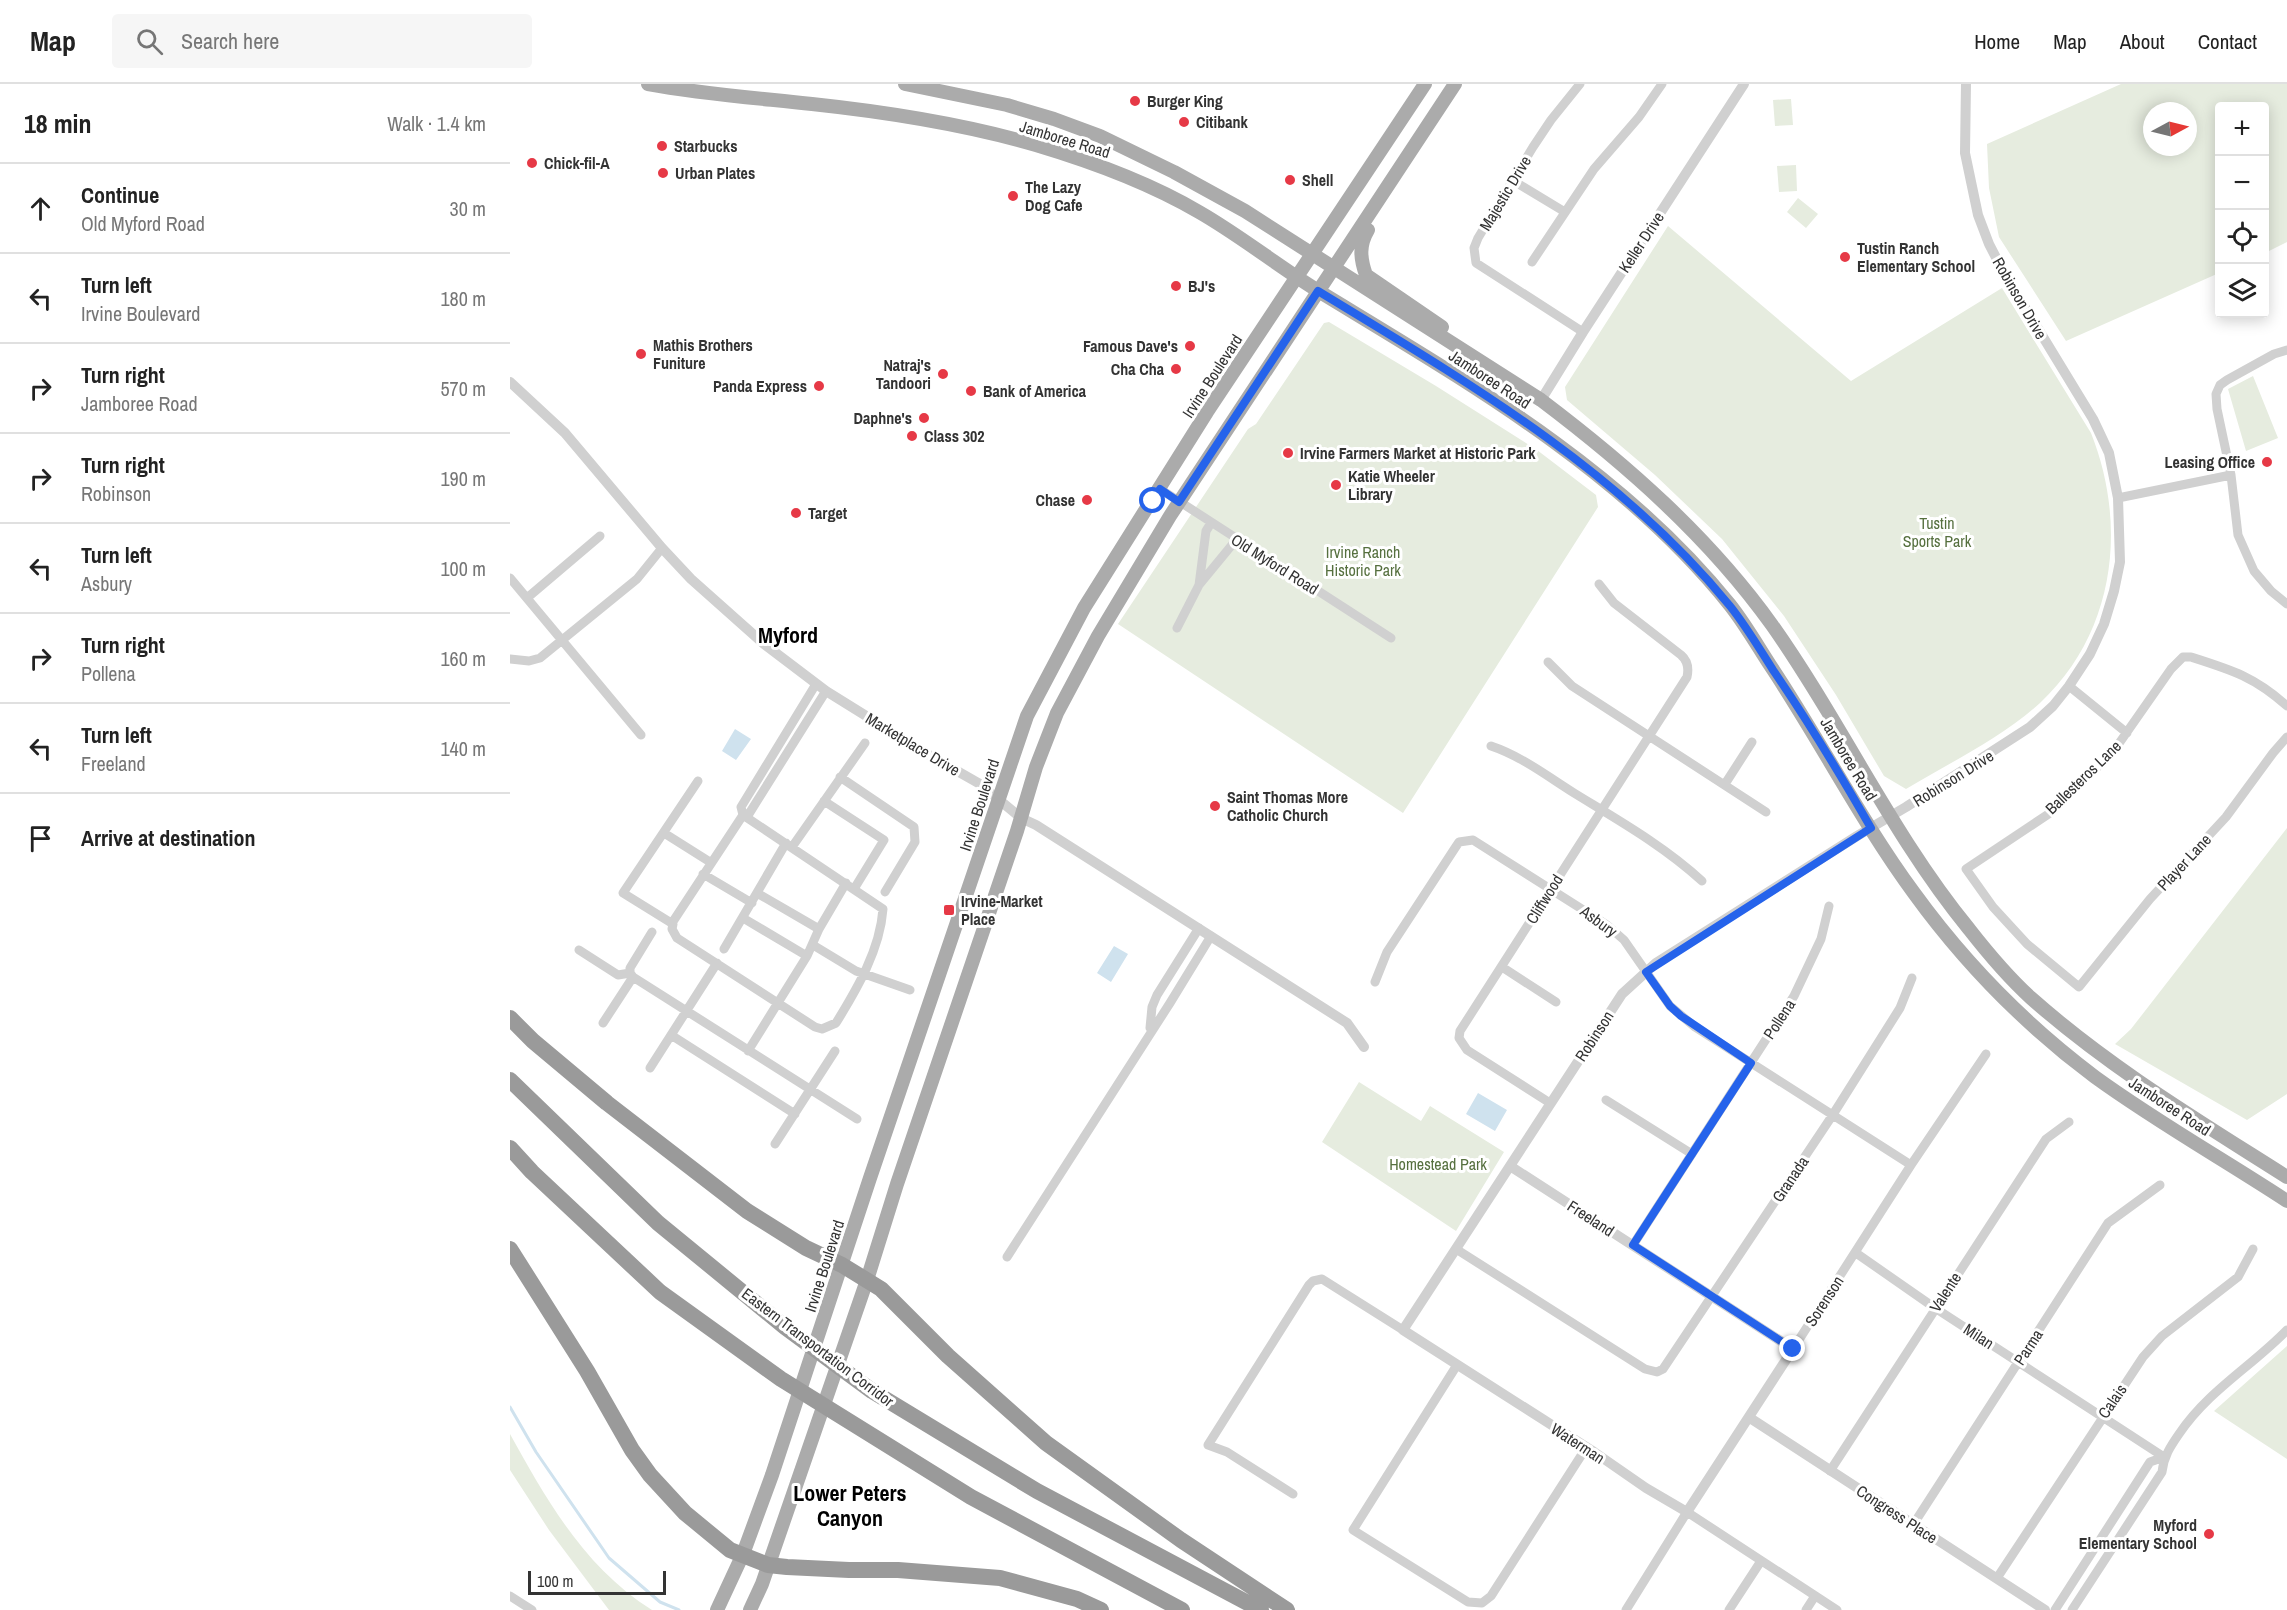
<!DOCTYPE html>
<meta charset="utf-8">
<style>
body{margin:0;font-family:"Archivo Narrow",sans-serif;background:#f6f6f6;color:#222}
.controls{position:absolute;right:18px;top:18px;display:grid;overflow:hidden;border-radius:6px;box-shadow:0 3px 15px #0003}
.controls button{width:54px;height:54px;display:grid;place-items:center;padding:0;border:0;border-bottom:2px solid #e0e0e0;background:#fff;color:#222;font:30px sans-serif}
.compass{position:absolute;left:1633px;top:18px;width:54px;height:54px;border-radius:50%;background:#fff;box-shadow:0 3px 15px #0003;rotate:83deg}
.scale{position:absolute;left:18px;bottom:15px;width:138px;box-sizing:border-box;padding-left:6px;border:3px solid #333;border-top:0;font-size:16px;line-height:21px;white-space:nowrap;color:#333;-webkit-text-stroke:4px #fff;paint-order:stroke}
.stop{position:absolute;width:18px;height:18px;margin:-14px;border:4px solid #2563eb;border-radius:50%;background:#fff}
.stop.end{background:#2563eb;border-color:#fff;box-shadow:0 2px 6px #0008}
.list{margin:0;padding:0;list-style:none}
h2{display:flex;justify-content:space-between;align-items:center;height:78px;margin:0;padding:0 24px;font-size:26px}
h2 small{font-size:20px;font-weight:400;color:#767676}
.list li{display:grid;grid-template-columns:39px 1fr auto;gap:18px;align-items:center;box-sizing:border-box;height:90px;padding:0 24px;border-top:2px solid #e0e0e0}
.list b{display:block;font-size:22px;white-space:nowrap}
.list p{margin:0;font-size:20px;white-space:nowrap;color:#767676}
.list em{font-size:20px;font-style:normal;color:#767676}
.icon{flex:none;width:33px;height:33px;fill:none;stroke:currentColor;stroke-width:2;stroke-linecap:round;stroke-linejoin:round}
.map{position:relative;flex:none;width:1777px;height:1526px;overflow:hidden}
header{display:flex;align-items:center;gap:36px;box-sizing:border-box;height:84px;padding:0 30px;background:#fff;border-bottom:2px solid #e0e0e0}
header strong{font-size:28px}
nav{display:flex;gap:33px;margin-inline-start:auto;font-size:21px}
.search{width:420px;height:54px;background:#f6f6f6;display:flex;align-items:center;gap:15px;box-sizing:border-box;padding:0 21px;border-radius:6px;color:#767676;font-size:22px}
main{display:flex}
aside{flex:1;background:#fff}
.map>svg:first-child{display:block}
</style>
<header>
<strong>Map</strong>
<div class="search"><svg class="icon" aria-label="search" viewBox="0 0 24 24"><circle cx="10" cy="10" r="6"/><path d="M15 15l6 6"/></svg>Search here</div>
<nav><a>Home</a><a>Map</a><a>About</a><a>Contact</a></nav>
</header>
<main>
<aside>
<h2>18 min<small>Walk · 1.4 km</small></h2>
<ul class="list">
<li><svg class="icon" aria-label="ahead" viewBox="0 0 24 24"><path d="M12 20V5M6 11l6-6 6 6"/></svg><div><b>Continue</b><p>Old Myford Road</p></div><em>30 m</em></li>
<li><svg class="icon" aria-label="left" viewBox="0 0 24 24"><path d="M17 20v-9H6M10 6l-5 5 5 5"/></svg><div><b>Turn left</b><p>Irvine Boulevard</p></div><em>180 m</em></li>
<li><svg class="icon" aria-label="right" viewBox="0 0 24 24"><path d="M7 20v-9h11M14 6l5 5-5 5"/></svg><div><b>Turn right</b><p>Jamboree Road</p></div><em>570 m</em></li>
<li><svg class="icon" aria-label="right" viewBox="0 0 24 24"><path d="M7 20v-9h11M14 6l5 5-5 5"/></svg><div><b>Turn right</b><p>Robinson</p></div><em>190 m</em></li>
<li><svg class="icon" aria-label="left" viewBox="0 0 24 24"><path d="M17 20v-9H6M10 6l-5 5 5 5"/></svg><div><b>Turn left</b><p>Asbury</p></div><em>100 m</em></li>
<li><svg class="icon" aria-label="right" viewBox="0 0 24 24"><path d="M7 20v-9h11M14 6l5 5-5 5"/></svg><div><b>Turn right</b><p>Pollena</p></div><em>160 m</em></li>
<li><svg class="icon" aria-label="left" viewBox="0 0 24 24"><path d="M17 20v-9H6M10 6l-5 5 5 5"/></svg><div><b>Turn left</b><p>Freeland</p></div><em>140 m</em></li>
<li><svg class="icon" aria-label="arrive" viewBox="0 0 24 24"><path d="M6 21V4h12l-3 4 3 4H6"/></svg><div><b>Arrive at destination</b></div></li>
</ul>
</aside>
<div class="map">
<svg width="1777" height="1526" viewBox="0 0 1777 1526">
<rect width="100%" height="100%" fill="#fff"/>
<path fill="#e6ecdf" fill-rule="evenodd" d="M1611,0H1777V158L1755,169L1754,22H1710L1709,189L1556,257L1489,153L1479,104L1477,60ZM1642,27H1678V63H1642Z
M1281,15L1283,41L1265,42L1263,16Z
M1286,81L1287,107L1269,108L1267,82Z
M1288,114L1308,130L1296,144L1277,128Z
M1158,142L1341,297L1492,204L1581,349C1618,442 1605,549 1530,619C1491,654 1441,678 1396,705L1374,692L1326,611L1274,532L1212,455L1145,391L1057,316L1055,303Z
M819,238L926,302L1027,366L1086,411L1088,423L893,729L608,540L738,345L746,340L814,239Z
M1743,292L1768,354L1736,367L1718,305Z
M1777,744V1010L1737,1036L1605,960L1621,945Z
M849,998L911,1037L920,1022L994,1068L946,1147L812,1058Z
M1777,1262V1375L1704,1327Z
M0,1350C37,1417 75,1484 142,1526H99L39,1446L0,1386Z"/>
<path fill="#cfe2ee" d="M225,645L241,655L226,676L212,667Z
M604,862L618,870L601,898L587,889Z
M968,1009L997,1026L985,1047L956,1030Z"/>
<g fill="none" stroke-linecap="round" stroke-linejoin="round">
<path stroke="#cfe2ee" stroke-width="3" d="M0,1323L26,1368L99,1474L150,1518L169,1526"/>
<path stroke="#d0d0d0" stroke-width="9" d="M1070,0L1041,36L1023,63L968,154L964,164L966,179L1073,248
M1002,96L1055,128
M1022,178L1084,85L1129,33L1152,0
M1777,266L1764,270L1717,296L1710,301L1706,310L1707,325L1721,391L1728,451L1744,487L1761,507L1777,520
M650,405L881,554
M1608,414L1721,391
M0,494L131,651
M689,501L696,447L701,439
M17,514L90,452
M667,544L689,501L726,456
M0,575L19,577L30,574L127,495L152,464
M1038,578L1062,602L1256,728
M1559,602L1617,649
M1777,622C1745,593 1722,586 1681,573H1673L1661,585L1603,668L1556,714L1540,729L1456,785L1483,823L1517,860L1569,903L1640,815L1716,733L1763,669L1777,653
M981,662C1011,672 1037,692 1064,709C1108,736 1154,762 1192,797
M330,693L404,743L405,758L375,808
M188,697L113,809L163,840L162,845L167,854L305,943L312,945L326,939C347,905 370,866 373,825L233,731L231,723L306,600
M1215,700L1242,658
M314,717L374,756L344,805
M237,733L316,607
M154,749L200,778
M282,763L355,659
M193,790L242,819
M247,809L309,845
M233,834L297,872
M162,839L233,731
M142,848L120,884V889L123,893L347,1035
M303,861L346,887L400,906
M214,865L276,759
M69,866L108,891L120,889
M992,883L1046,918
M865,898L877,868L945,764L949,758L963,756L1097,841L1114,856L1160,922L1185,943L1401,1081
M93,939L123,893
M640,944L642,923L647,911L689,844
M161,951L285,1030
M238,967L297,872L309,845L336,799
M140,984L207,879
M1096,1016L1182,1070
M1040,1019L957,966L949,954L950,947L1177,593C1179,584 1178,577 1171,571L1104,519L1089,500
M265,1060L325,967
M1123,1161L1284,912L1311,855L1319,822
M946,1165L1135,1285L1147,1288L1153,1285L1322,1032L1390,924L1402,894
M1346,1169L1425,1224L1654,1373
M497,1173L660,919L701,852
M1283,1265L1401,1081L1476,970
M947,1281L843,1446L958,1518L972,1519L981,1512L1076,1364
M1320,1387L1536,1055L1559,1038
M783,1410L717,1368L698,1361L799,1201L803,1197L812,1195L893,1246
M1403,1441L1598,1139L1650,1101
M1487,1494L1633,1273L1652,1252L1728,1193L1743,1165
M0,1512L22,1526
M1116,1526L1177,1428L1327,1526
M1219,1526L1251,1477
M1296,1526L1305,1512
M1545,1526L1640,1378L1654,1373
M1562,1526L1652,1388C1654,1372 1660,1363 1669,1350C1699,1306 1741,1283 1777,1246"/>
<path stroke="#d0d0d0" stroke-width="10" d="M0,298L55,349L152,464L181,495L254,560L316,607L419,671L470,700L511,734L526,741L837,939L854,963
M1031,316L1073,248L1234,0
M1000,1082L1283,1265L1177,1428L1136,1404L1084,1368L893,1246L1112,910L1146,879L1347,752L1396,723L1520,643L1543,622L1559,602L1580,570L1594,540L1604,507L1610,478L1608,414L1599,369L1583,335L1494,189L1479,160L1468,131L1455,69L1456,0
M1240,1334L1535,1526"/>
<path stroke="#ababab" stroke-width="14" d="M138,0C192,10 247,14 302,20C377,28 454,40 526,61C583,78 638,98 689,128C731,152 769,183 810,208C956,297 1111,385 1220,521C1235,540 1247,561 1260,581C1310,656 1351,737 1404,809C1454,878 1517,942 1585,993C1647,1038 1713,1075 1777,1117
M395,0L497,21L544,35L590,52L664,88L735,127L1031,316C1117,381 1199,453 1262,541C1332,640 1382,751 1459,845C1477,868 1500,895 1521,914C1600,984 1689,1037 1777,1093
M858,146C849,161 850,174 856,191L932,243
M207,1526L233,1470L262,1391L360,1094L517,632L574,524L697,328L915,0
M240,1526L252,1500L357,1196L387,1100L507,747L526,683L547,629L588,552L660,432L945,0"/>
<path stroke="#9a9a9a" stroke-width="16" d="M0,934L23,957L97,1019L237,1127L296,1164L332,1181L371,1205L438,1272L536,1359L671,1456L777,1526
M0,996L148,1139L275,1243L362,1307L527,1407L751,1526
M0,1064L22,1088L150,1208L271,1295L461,1413L672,1526
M0,1165L77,1287L122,1366L140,1391L175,1429L220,1466L258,1481L277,1483L339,1486H388L490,1494L567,1515L591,1526"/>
</g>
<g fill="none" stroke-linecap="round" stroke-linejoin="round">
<path stroke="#2563eb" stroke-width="8" d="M643,417L650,405L669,418L808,207C956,297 1109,386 1220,522C1236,542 1249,564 1263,586C1298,637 1330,690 1361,744L1136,888L1160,922L1171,932L1241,979L1123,1161L1283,1265"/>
</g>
<g fill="#e63946" stroke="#fff" stroke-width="2">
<circle cx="625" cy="17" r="6"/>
<circle cx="674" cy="38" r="6"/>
<circle cx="152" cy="62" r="6"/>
<circle cx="22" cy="79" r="6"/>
<circle cx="153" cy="89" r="6"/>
<circle cx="780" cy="96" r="6"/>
<circle cx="503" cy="112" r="6"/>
<circle cx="1335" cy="173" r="6"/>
<circle cx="666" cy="202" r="6"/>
<circle cx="680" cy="262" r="6"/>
<circle cx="131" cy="270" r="6"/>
<circle cx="666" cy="285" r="6"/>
<circle cx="433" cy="290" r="6"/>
<circle cx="309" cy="302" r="6"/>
<circle cx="461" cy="307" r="6"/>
<circle cx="414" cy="334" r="6"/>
<circle cx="402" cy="352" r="6"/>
<circle cx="778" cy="369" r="6"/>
<circle cx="1757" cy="378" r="6"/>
<circle cx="826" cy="401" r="6"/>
<circle cx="577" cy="416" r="6"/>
<circle cx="286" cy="429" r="6"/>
<circle cx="705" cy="722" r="6"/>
<rect x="433" y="820" width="12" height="12" rx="3"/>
<circle cx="1699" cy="1450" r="6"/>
</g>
<g text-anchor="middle" stroke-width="6" stroke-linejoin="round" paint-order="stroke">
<g font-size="16" font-weight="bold" fill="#333" stroke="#fff" text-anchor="start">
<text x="637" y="23">Burger King</text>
<text x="686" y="44">Citibank</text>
<text x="164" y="68">Starbucks</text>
<text x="34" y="85">Chick-fil-A</text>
<text x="165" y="95">Urban Plates</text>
<text x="792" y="102">Shell</text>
<text x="515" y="109">The Lazy<tspan x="515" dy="18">Dog Cafe</tspan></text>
<text x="1347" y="170">Tustin Ranch<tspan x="1347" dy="18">Elementary School</tspan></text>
<text x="678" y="208">BJ's</text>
<text x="143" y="267">Mathis Brothers<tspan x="143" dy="18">Funiture</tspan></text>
<text x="668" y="268" text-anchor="end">Famous Dave's</text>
<text x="421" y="287" text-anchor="end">Natraj's<tspan x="421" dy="18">Tandoori</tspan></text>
<text x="654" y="291" text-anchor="end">Cha Cha</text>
<text x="297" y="308" text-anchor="end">Panda Express</text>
<text x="473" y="313">Bank of America</text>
<text x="402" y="340" text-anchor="end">Daphne's</text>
<text x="414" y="358">Class 302</text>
<text x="790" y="375">Irvine Farmers Market at Historic Park</text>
<text x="1745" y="384" text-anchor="end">Leasing Office</text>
<text x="838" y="398">Katie Wheeler<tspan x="838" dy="18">Library</tspan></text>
<text x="565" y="422" text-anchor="end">Chase</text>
<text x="298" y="435">Target</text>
<text x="717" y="719">Saint Thomas More<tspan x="717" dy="18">Catholic Church</tspan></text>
<text x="451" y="823">Irvine-Market<tspan x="451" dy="18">Place</tspan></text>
<text x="1687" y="1447" text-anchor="end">Myford<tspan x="1687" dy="18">Elementary School</tspan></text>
</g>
<g font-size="16" fill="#333" stroke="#fff">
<text transform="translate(555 55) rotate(17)" y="6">Jamboree Road</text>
<text transform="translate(995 109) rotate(-59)" y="6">Majestic Drive</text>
<text transform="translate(1131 158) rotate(-57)" y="6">Keller Drive</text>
<text transform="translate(1510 214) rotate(60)" y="6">Robinson Drive</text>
<text transform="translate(702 292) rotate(-57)" y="6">Irvine Boulevard</text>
<text transform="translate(980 295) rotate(33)" y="6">Jamboree Road</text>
<text transform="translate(765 480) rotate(32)" y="6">Old Myford Road</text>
<text transform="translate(403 660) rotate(31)" y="6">Marketplace Drive</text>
<text transform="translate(1339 675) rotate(59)" y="6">Jamboree Road</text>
<text transform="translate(1573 693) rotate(-44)" y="6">Ballesteros Lane</text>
<text transform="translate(1443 694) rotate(-32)" y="6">Robinson Drive</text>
<text transform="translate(469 721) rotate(-72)" y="6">Irvine Boulevard</text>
<text transform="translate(1674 778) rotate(-47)" y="6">Player Lane</text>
<text transform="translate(1034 815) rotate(-58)" y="6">Cliffwood</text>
<text transform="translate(1089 837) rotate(36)" y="6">Asbury</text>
<text transform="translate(1269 935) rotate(-57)" y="6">Pollena</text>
<text transform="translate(1084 952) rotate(-57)" y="6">Robinson</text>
<text transform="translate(1660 1022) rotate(33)" y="6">Jamboree Road</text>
<text transform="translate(1280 1095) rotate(-56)" y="6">Granada</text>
<text transform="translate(1081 1134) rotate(33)" y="6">Freeland</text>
<text transform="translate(314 1182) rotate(-72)" y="6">Irvine Boulevard</text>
<text transform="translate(1435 1208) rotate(-57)" y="6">Valente</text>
<text transform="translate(1314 1217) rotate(-57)" y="6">Sorenson</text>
<text transform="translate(1469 1252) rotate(33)" y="6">Milan</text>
<text transform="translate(308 1263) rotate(37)" y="6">Eastern Transportation Corridor</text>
<text transform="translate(1518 1263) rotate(-57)" y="6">Parma</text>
<text transform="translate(1602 1317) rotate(-56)" y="6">Calais</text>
<text transform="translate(1068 1359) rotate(33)" y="6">Waterman</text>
<text transform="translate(1387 1430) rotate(33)" y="6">Congress Place</text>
</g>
<g font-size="16" fill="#56703f" stroke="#fff">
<text x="1427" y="445">Tustin<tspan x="1427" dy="18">Sports Park</tspan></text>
<text x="853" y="474">Irvine Ranch<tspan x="853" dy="18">Historic Park</tspan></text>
<text x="928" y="1086">Homestead Park</text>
</g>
<g font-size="22" font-weight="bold" fill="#000" stroke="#fff">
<text x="278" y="559">Myford</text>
<text x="340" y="1417">Lower Peters<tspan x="340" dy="25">Canyon</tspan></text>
</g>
</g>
</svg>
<div class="controls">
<button>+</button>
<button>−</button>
<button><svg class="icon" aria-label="locate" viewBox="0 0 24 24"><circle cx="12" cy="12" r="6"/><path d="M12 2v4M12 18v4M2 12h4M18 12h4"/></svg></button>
<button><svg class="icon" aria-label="layers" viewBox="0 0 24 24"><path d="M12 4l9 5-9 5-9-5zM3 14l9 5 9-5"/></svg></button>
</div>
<svg class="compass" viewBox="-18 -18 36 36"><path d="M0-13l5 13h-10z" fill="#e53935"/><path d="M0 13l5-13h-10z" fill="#767676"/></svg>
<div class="scale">100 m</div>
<div class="stop" style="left:643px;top:417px"></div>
<div class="stop end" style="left:1283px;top:1265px"></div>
</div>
</main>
